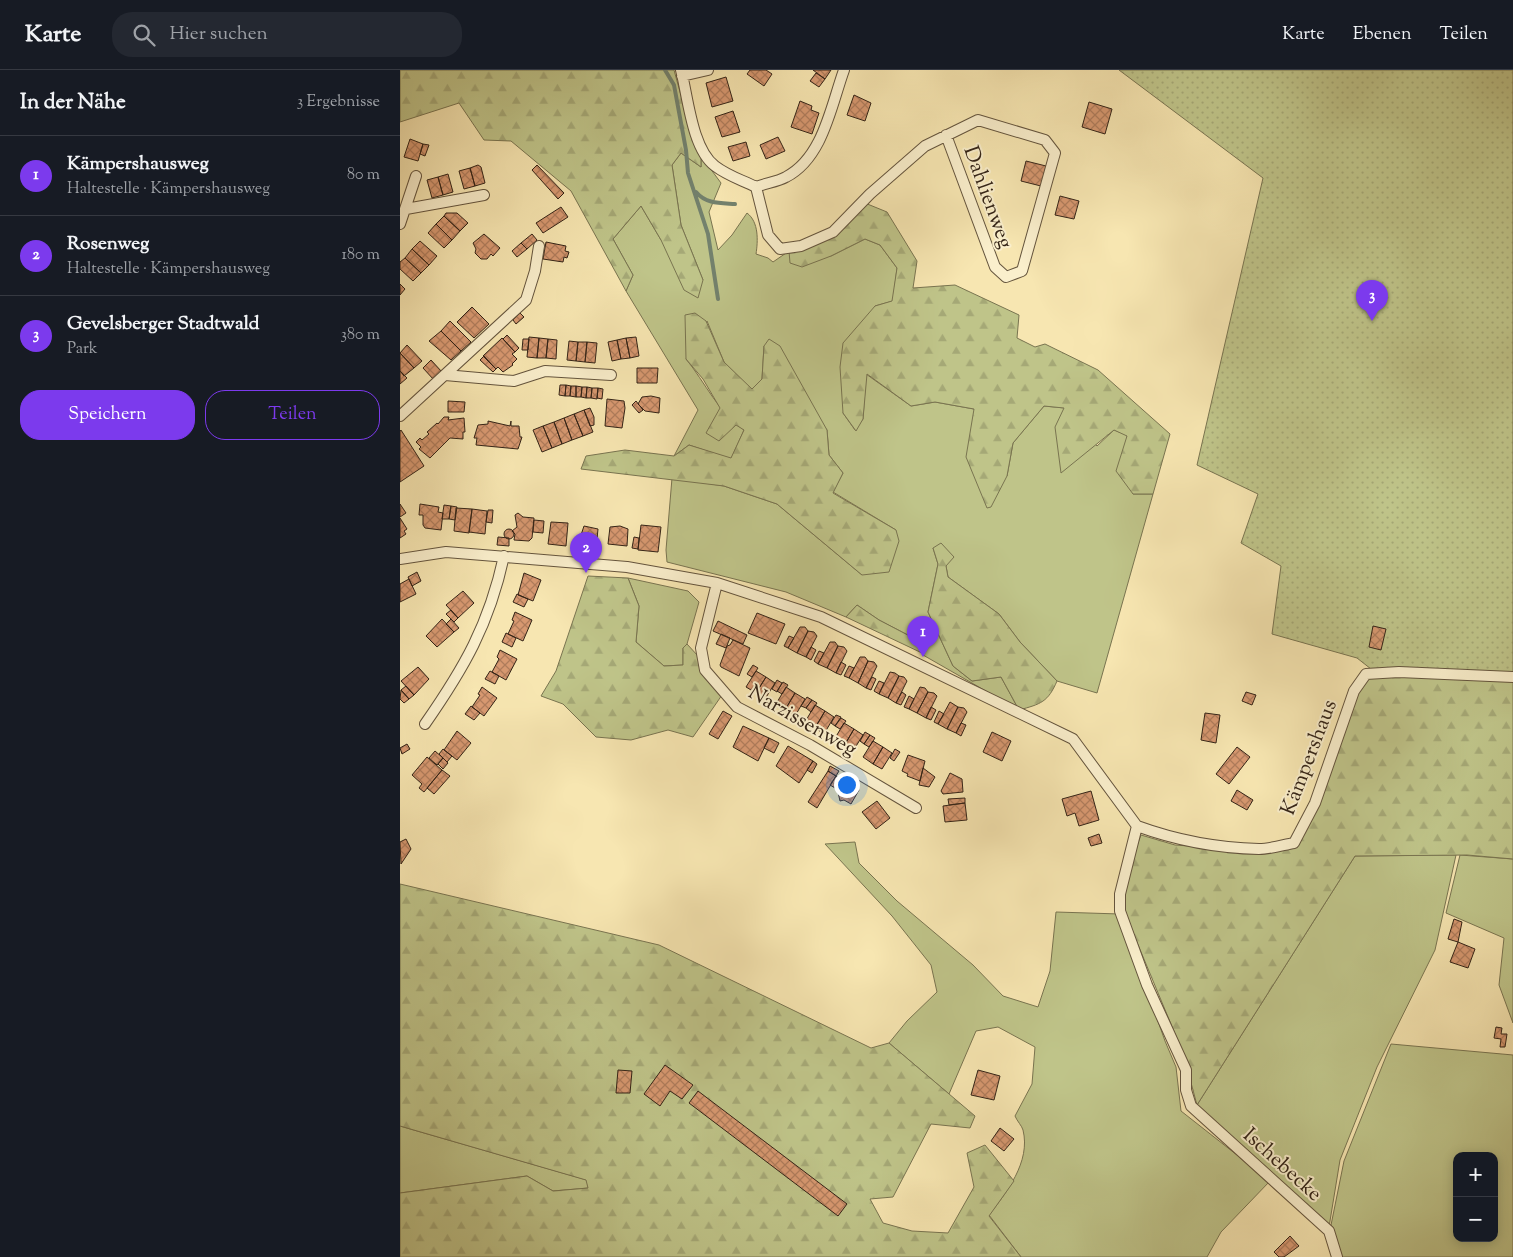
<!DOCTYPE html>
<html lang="de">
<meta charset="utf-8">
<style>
body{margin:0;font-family:"Sorts Mill Goudy",serif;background:#242831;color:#f1f3f6}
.controls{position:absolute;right:15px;bottom:15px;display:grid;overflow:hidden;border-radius:10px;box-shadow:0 2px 12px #0003}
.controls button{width:45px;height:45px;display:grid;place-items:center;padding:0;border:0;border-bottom:1px solid #363941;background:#171b24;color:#f1f3f6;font:25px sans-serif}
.you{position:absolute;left:446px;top:714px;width:18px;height:18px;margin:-12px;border:4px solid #fff;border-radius:50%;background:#1a73e8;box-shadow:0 0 0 8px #1a73e833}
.badge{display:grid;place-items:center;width:32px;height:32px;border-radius:50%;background:#7c3aed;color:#fff;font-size:16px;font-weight:700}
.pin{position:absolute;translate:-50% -41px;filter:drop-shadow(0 1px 2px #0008)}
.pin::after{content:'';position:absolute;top:26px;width:18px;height:15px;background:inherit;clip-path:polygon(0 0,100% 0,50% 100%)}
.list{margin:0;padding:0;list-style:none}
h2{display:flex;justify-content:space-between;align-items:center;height:65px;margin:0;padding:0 20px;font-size:21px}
h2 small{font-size:16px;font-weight:400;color:#9ea1a6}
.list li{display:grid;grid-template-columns:32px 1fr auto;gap:15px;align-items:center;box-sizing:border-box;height:80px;padding:0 20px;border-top:1px solid #363941}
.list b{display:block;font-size:19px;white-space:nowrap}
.list p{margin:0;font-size:16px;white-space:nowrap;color:#9ea1a6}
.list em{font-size:16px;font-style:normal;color:#9ea1a6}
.actions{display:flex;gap:10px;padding:15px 20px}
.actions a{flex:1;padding:11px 0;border:1px solid #7c3aed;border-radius:20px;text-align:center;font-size:18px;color:#7c3aed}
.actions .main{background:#7c3aed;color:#fff}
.icon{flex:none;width:28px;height:28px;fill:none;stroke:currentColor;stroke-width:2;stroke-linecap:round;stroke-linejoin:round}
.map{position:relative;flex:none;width:1113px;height:1187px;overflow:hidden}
header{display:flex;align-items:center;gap:30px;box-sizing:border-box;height:70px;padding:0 25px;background:#171b24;border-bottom:1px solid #363941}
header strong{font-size:24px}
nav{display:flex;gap:28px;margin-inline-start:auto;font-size:18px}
.search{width:350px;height:45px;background:#242831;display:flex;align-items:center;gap:12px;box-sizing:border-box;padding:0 18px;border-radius:20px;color:#9ea1a6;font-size:19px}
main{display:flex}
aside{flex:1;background:#171b24}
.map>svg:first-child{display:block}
</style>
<header>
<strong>Karte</strong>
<div class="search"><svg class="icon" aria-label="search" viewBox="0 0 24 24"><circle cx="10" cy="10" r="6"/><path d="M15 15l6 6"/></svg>Hier suchen</div>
<nav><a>Karte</a><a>Ebenen</a><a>Teilen</a></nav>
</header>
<main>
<aside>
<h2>In der Nähe<small>3 Ergebnisse</small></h2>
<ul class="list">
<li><span class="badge">1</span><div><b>Kämpershausweg</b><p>Haltestelle · Kämpershausweg</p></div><em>80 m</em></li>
<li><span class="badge">2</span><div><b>Rosenweg</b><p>Haltestelle · Kämpershausweg</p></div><em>180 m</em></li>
<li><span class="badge">3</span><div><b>Gevelsberger Stadtwald</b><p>Park</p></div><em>380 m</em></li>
</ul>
<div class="actions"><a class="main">Speichern</a><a>Teilen</a></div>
</aside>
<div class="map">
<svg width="1113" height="1187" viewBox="0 0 1113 1187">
<defs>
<pattern id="forest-firs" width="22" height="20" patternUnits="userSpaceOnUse" patternTransform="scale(1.25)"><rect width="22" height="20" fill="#bfc489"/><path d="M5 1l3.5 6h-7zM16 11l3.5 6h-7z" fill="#a5a876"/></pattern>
<pattern id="park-dots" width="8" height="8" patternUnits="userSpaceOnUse" patternTransform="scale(1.25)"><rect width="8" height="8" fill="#bfc489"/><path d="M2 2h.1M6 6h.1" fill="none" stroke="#a5a876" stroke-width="1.8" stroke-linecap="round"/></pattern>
<pattern id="building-cross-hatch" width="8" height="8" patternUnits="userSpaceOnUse" patternTransform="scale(1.25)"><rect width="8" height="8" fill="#d79870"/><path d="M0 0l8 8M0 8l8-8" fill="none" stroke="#af7c5b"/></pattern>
</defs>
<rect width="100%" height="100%" fill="#f7e6b1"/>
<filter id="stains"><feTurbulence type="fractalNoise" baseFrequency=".004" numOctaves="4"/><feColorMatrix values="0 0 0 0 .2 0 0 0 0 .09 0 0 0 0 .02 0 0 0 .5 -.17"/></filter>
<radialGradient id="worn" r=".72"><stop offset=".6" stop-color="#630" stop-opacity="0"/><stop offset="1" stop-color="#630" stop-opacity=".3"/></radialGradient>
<path fill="#bfc489" stroke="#797450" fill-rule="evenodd" d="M281,83L301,97V86L321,113L309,142L318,180L332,165L347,143C359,152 358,171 356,184L368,188L373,192L389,181L431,186L465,169L480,175L497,198L493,231L475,236L443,343L455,360L463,349L466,304L511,336L535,332L574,339L607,406L613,373L644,336L665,338L697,376L714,360L727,365L733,424H753L697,623L657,611L620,572L599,544L548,507L546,496L533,478L538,494L528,542L553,596L572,611L601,607L619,640L523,585L522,583L525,574L479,550L457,535L446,547L386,522L267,492L266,480L272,408L324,416L377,434L462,505L496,460L433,422L443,403L429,385L427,360L364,276L362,309L352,320L324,292L307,251L286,289C305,312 319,344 344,360L331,389L289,375L274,386L298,340L226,221L233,205L213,169L241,136L261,170L303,210L281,155L272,95Z
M228,508L288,521L299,532L287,574L283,578V595L264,596L236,572L239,536Z
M455,772L459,793L497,831L573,895L603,926L638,937L650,901L656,842L720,844L765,971L776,997L781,1041L870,1111L821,1162L807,1187H621L589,1145C606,1123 631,1092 623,1060C622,1056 617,1051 615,1046L632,1014L635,977L598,957L576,961L549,1024L489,973L507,951L537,922L531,895L492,846L425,774Z
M1056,785L1035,880L977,997L940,1090L929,1157L800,1041L797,1035L955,786Z
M1060,785L1113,789V953L1099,915L1104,868L1046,843Z
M991,974L1113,985V1187H939L930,1160L944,1091ZM1057,1086H1094V1168H1057Z
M0,1056L187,1110L189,1118L153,1121L127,1106L0,1123Z"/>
<path fill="url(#forest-firs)" stroke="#797450" d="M0,0H274L293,69L301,86V97L281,83L272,95L281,155L303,210L298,228L284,220L261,170L241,136L213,169L233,205L226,221L171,121L111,71L84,70L59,33L0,52Z
M460,131L487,142L517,191L513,218L555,215L619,245L617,268L635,277L645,274L698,300L770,364L753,424H733L716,401L727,366L714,360L661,403L655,357L664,338L644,336L613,373L607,406L591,437L587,438L566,387L574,339L535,332L511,336L467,304L463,349L456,361L443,343L440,297L443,273L475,236L492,231L497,198L480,175L465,169L431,186L402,197L390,193L389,181L423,166Z
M295,243L306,251L324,292L352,319L362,309L364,276L369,269L380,276L427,360L429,385L443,403L433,423L496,460L499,471L489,502L462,505L377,434L324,416L181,399L186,386L225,380L274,386L289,375L331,388L344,360L336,355L319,371L306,363L320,338L303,309L286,289L285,245Z
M541,473L554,487L546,496L548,507L599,544L620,572L657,611C648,632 641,634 619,640L601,607L572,611L553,596L528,542L538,494L533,478Z
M188,506L228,508L239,536L236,572L264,596L283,595V578L287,574L298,586L302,605L322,625L293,667L268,660L231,670L196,667L163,634L141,626L156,601Z
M457,535L479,550L525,574L522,583L446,547Z
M981,605L1113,610V789L1067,785L955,786L797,1035L783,983L724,841C723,815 731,790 741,765L775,775L816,778L897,776L956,622L967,607Z
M0,814L259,875L471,978L489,973L575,1046L570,1058L531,1054L493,1127L470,1129L483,1153L512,1161L548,1163L574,1117L567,1083L585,1075L614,1111L589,1146L621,1187H0V1123L127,1106L153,1121L188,1118L186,1110L0,1056Z"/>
<path fill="url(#park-dots)" stroke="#797450" d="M719,0H1113V603L971,599L957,588L872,564L881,496L841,473L858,424L797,395L863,108Z"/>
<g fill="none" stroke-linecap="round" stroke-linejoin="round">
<path stroke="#73816d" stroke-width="4" d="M265,0L274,15L286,80L288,103L308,164L318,229
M296,122C306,134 320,133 335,134"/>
</g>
<path fill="url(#building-cross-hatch)" stroke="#332316" d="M350,0H366L372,4L364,16L347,4Z
M413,0H431L425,9Z
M416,3L425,9L419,17L410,11Z
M326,7L333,31L312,37L306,13Z
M454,25L471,33L465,51L447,45Z
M400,31L412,36L411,40L419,43L412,64L391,57Z
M689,32L712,39L705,64L682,57Z
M333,41L340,62L322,67L315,47Z
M378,67L385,81L366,89L360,75Z
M10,69L23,74L18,91L4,87Z
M346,72L350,86L333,91L328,77Z
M23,74L29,75L25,86L20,84Z
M626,91L646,96L641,116L621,111Z
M78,95L81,97L85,113L75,116L70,98Z
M137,95L164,123L158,129L132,100Z
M70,98L75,116L64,119L59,101Z
M48,104L53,122L43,125L38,107Z
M38,107L43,125L32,128L27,110Z
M660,126L679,131L674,149L655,145Z
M161,137L168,147L143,163L136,153Z
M46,143H57L68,153L60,161L44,146Z
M44,146L60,161L52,170L36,154Z
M36,154L52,170L44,178L28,163Z
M84,164L100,178L93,186L91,184L87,189H81L75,183L76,179L73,173Z
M132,164L137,170L127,179L121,173Z
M20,171L37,186L29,195L12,179Z
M146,172L166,176L165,181L169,182L167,188L164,187L163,192L143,189Z
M121,173L127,179L117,187L112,181Z
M12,179L29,195L21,203L5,188Z
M5,188L21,203L13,211L0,199V192Z
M0,214L5,219L0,225Z
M72,237L89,254L74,268L57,252Z
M120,243L124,247L116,254L113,250Z
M50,251L71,272L61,281L41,261Z
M41,261L61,281L51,290L29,271Z
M107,265L119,278L115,282L103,269Z
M129,267L139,268L137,288L127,287Z
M236,267L239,286L230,288L226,268Z
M102,268L115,282L112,284L117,289L112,294L113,295L103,302L98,297L96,299L83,286Z
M139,268L148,269L146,288H137Z
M226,268L230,288L221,289L217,270Z
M123,269H129L128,280H122Z
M148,269L157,270L156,289L146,288Z
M217,270L221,289L212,291L208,272Z
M169,271L178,272L176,291L167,290Z
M178,272H187L185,292L176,291Z
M187,272L197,273L195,293L185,292Z
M7,275L22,291L14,298L0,283Z
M0,283L14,298L4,306L0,301Z
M84,286L96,299L93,302L80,290Z
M31,290L42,302L34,310L23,298Z
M237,298H258L257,313H237Z
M0,301L7,308L0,314Z
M160,315H166L165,326L159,325Z
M166,315L171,316L170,326H165Z
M171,316H176V327L170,326Z
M176,316L182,317L181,327H176Z
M182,317H187L186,328L181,327Z
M187,317L192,318L191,328H186Z
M192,318H198L197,329L191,328Z
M198,318L203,319L202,329L197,328Z
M251,326L260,328L259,343L245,341L238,334L242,327Z
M207,329L224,331L225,338L222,358L205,356Z
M48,331L65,332L64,342H48Z
M236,331L243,340L239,343L232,335Z
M190,338L194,347V355L190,356L184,340Z
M184,340L193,362L183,366L174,344Z
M174,344L183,366L172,370L164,348Z
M44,347H49L48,350L64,348L65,362H63V369L50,368L30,388L19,379L21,377L16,372L20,368L22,370L29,364L27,362L37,353L38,354Z
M164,348L172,370L162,374L154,352Z
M88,351L110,356L111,351V356H119L120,367H122L118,379L76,375L77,368H74L78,355L88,354Z
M154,352L162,374L152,378L143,356Z
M143,356L152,378L142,382L133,360Z
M1,360L24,396L0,412V361Z
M0,434L6,443L0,447Z
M20,434L39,437L38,442L43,443L41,460L25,458L23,455V445H19Z
M44,435L51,436L49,449H42Z
M51,436L57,437L55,450L49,449Z
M56,438L72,439L69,463L54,461Z
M72,439L87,441L85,464L69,462Z
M88,440H93L92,453L86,452Z
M118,443L123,447L134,448L132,468L129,471L114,470L115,464L112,461L117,457L115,445Z
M0,448L7,459L4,461L6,464L0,468Z
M134,450L144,451L143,463L133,462Z
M151,452L168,453L166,476L148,474Z
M241,455L261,457L258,482L238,480Z
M184,456L198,459L196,479L185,478L183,465H181Z
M220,456L228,459L227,476L208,474L210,457Z
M104 464a5 5 0 1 1 10 0a5 5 0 1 1-10 0Z
M98,467L109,468V476L97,475Z
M234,467L239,468L238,479L232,478Z
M17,502L21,511L12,516L8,507Z
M124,503L141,510L133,531L118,525Z
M9,509L16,524L0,532V514Z
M63,521L74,533L58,548L46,535Z
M117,524L128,529L124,537L113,532Z
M51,540L58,548L54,552L46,544Z
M115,542L132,550L123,571L108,564L114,551L112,550Z
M357,543L385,554L376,574L348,563Z
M42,549L54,562L37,577L26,566Z
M51,549L59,558L54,562L46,554Z
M318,551L347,565L343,574L313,561Z
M973,556L986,559L981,580L969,577Z
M400,557H405L408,561L397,583L388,578Z
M408,561L414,562L417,566L406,587L397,583Z
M106,563L116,568L112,577L102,572Z
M321,564L330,568L326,578L316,574Z
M389,566L394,568L388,578L384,576Z
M333,570L350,578L339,606L321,597L320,595L327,576L330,575Z
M430,572H435L438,576L427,598L418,594Z
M438,576L444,577L447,581L436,603L427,598Z
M411,577L416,580L411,590L406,587Z
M100,580L117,589L106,610L92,602L99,589L97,587Z
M419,581L424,583L418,594L414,591Z
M460,587H465L468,591L458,613L449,608Z
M468,591L474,592L477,596L466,618L458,613Z
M441,592L446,595L441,605L436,603Z
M353,595L358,598L352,607L347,604Z
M449,596L454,598L449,608L444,606Z
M18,597L29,609L14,625L1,611Z
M90,601L99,606L95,614L85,609Z
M356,601L366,607L356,623L346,617Z
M490,602L495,603L499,606L488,628L479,624Z
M499,606L504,607L507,611L496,633L488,628Z
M366,607L375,613L365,629L356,623Z
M472,607L476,609L471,620L466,618Z
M377,610L382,613L377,622L372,619Z
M479,611L484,613L479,624L474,621Z
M383,612L388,615L382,624L377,621Z
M6,616L14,625L9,629L1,620Z
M82,617L97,628L84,646L72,637L80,625L78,624Z
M386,617L395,623L385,640L376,634Z
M520,617L525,618L528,622L517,643L509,639Z
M1,620L9,629L4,633L0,629Z
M502,622L506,625L501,635L496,633Z
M528,622L534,623L537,626L526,648L517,643Z
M846,622L856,625L852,635L842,631Z
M395,623L405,629L395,646L385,640Z
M509,626L514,629L509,639L504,637Z
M407,627L412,630L406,638L401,636Z
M412,630L417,633L411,642L406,638Z
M550,632L558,637L547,659L538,654Z
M415,635L425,641L415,658L405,652Z
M71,636L80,643L74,650L65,644Z
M531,637L536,640L531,650L526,648Z
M558,637L564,638L567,642L556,663L547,659Z
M323,641L332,646L318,669L309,664Z
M425,641L434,647L424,664L415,658Z
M539,641L544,644L538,654L534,652Z
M805,643L820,645L816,673L801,670Z
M436,645L441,647L435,656L431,653Z
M441,648L446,651L440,659L435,656Z
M444,653L454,659L444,676L434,670Z
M561,653L566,655L561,666L556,663Z
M343,656L369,668L358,691L333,677Z
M454,659L463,665L453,681L444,676Z
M57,661L71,673L57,690L44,680Z
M465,662L470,665L464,674L460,671Z
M592,662L611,671L602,691L583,682Z
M470,665L475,668L469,677L464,674Z
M369,668L379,673L374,683L364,678Z
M473,671L483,677L473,694L463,687Z
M7,674L10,679L2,684L0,678Z
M388,676L413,691L399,713L376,696Z
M483,677L492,683L482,699L473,694Z
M837,677L850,687L829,714L816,704Z
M43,679L52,686L47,692L39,684Z
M495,679L500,682L494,691L490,688Z
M35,681L43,688L37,695L29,688Z
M508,685L525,691L520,711L507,706L508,704L502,701Z
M27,687L42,700L24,722L19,718L22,714L12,705Z
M43,688L48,693L43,699L38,694Z
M413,691L417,694L412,703L407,700Z
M430,696L439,701L436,706L428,701Z
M523,698L535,707L529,717L519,715Z
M42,700L50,706L34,724L27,718Z
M428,701L436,706L417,738L408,732Z
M550,703L562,709L563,722L543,724L541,721Z
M436,706L441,709L435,718L430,715Z
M445,711L456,716L459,720L451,734L444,730L440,731L437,718L441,717Z
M837,720L853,730L847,740L831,731Z
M691,721L699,750L679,756L675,743L667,746L662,729Z
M565,728V733L549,735L548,729Z
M477,731L490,748L476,759L462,742Z
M565,733L567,750L545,752L543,736Z
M699,764L702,773L691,776L688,768Z
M6,769L11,779L1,794L0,772Z
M1054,849L1062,852L1058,872L1048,869Z
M1058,872L1075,879L1068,898L1050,892Z
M1096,957L1102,958L1101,964H1107L1105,977H1100L1101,969L1094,968Z
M265,995L293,1015L282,1029L270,1021L260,1036L244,1024Z
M218,1000L232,1001L230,1023H216Z
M578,1000L600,1006L594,1030L571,1025Z
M298,1021L447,1134L438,1146L289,1033Z
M600,1058L614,1069L604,1081L591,1071Z
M890,1166L899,1176L884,1187H879L874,1182Z"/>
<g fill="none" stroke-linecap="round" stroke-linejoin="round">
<g stroke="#64543d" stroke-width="12">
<path id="street" d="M281,0C288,27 292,79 315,96C328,106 342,110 356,117C366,113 377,112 386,107C423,88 431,36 444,0
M282,6L308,0
M356,117L368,165L380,179L401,176L433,162L470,124L525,76L578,50L645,70L655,83L622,201L606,207L595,197L546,65
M6,139L84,125
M0,154L16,106
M45,305L114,311L145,301L211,305
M0,346L126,230L135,201L139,176
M0,489L46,482L227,497L317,513L421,547L673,669L737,756
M317,513L301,578L305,600L337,637L410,675L516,738
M25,654C64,598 89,555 104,486
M737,756L720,824V841L747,915L786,1000V1020L791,1036L929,1161L937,1187
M737,756C778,771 816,778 859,779C870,779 883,775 894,773L915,733L954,621L966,604L999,602L1113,607"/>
</g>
<use href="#street" stroke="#faefcc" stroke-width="10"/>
</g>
<g text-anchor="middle" stroke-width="4" stroke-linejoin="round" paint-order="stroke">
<g font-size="21" fill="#332316" stroke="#faefcc">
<text transform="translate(589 127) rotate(70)" y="7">Dahlienweg</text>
<text transform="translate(403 650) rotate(30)" y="7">Narzissenweg</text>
<text transform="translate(908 687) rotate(-69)" y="7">Kämpershaus</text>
<text transform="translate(883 1094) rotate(42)" y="7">Ischebecke</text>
</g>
</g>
<rect width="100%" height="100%" filter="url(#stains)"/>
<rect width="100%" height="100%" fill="url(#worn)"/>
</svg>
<div class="controls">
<button>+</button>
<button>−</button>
</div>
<div class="you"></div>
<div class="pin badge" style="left:523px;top:587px">1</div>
<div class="pin badge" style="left:186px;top:503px">2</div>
<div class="pin badge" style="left:972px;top:251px">3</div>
</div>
</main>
